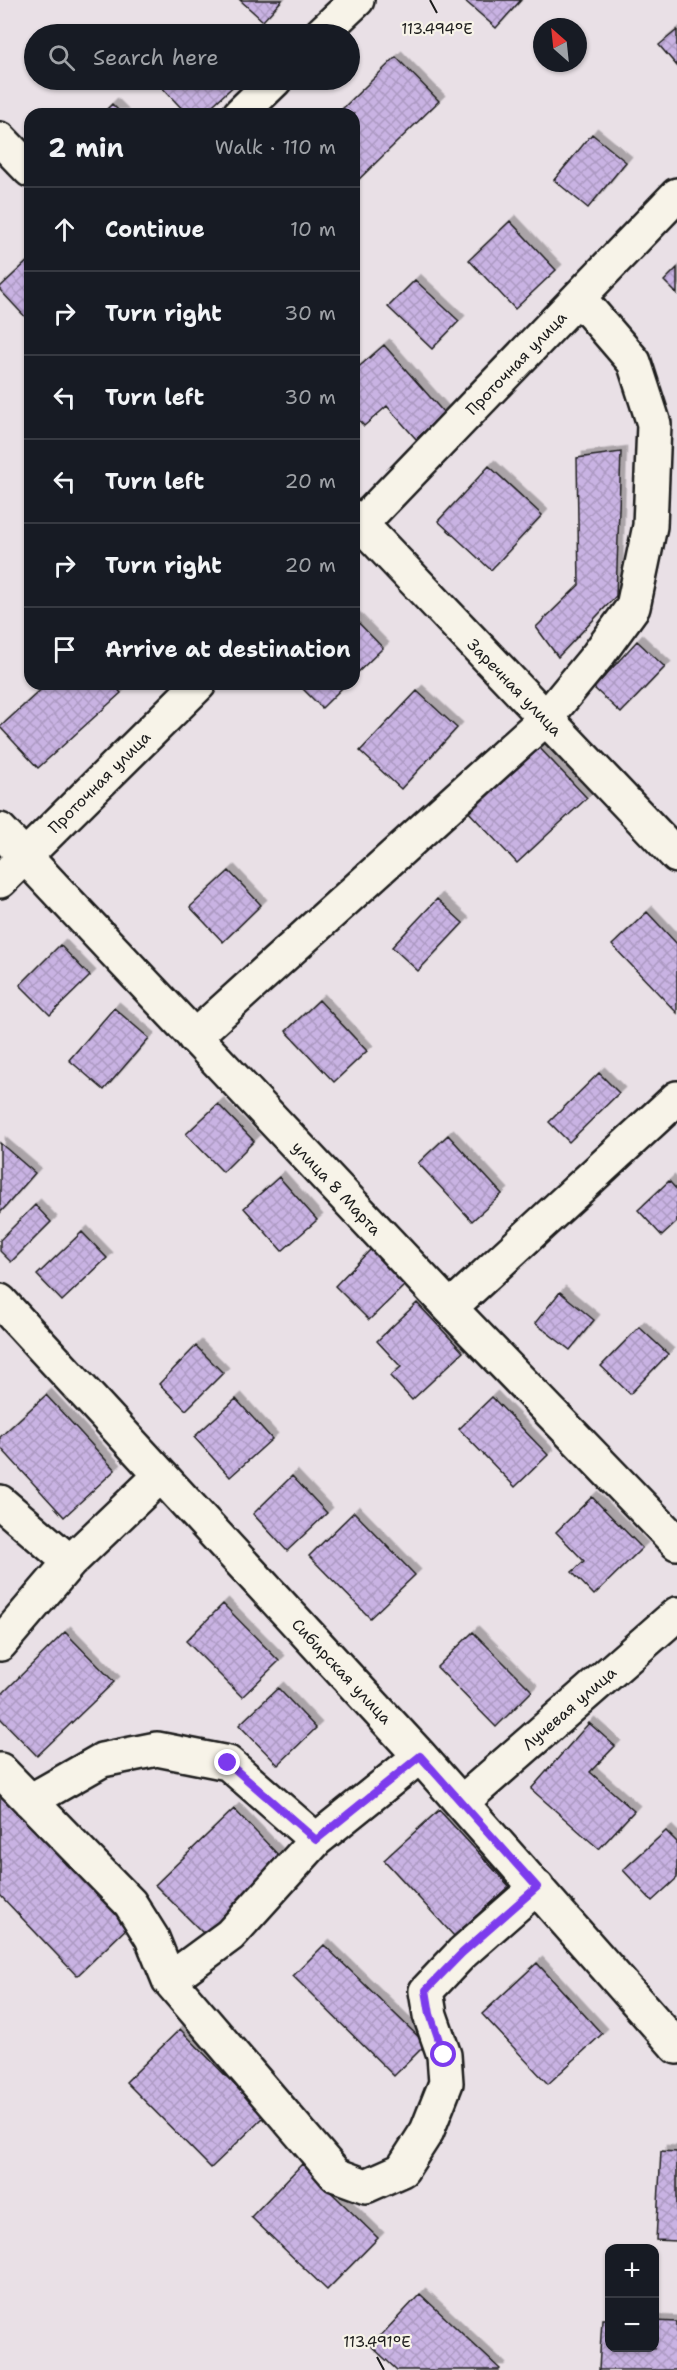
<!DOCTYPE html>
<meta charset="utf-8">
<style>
body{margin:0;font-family:"Shantell Sans",sans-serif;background:#242831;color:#f1f3f6}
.controls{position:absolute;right:18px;bottom:18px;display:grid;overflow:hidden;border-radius:12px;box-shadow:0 2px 4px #0004}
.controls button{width:54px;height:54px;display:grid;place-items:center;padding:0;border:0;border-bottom:2px solid #363941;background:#171b24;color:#f1f3f6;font:30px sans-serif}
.compass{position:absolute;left:533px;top:18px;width:54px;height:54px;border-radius:50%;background:#171b24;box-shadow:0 2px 4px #0004;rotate:333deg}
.stop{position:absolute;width:18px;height:18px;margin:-14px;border:4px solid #7c3aed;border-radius:50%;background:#fff}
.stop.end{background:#7c3aed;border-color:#fff;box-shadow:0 2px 6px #0008}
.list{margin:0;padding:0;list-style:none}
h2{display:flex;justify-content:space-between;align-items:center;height:78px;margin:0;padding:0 24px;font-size:26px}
h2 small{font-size:20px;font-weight:400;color:#9ea1a6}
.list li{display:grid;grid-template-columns:39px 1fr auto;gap:18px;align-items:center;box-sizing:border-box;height:84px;padding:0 24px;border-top:2px solid #363941}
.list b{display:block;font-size:22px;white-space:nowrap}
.list em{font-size:20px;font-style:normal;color:#9ea1a6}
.icon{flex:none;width:33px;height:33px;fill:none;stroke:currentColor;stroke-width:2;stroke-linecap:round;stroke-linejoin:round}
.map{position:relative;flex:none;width:677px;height:2370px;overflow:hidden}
.search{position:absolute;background:#171b24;box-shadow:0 2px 4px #0004;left:24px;top:24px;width:336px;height:66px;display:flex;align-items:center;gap:15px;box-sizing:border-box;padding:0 21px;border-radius:33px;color:#9ea1a6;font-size:22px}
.panel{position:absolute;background:#171b24;box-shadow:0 2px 4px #0004;left:24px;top:108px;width:336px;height:582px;border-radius:18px}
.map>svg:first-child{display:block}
</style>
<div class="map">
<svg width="677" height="2370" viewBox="0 0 677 2370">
<defs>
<pattern id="building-cross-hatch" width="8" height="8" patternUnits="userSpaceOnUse" patternTransform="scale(1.5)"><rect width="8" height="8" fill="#c9b3e3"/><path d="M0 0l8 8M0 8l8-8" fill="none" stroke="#ac99c2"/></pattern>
<filter id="shadow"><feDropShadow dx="5.5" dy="-5.5" stdDeviation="0" flood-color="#0004"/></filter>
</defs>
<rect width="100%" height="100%" fill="#e9e0e6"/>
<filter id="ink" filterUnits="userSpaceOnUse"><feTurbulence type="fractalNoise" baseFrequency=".0167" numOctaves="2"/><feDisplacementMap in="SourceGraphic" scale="12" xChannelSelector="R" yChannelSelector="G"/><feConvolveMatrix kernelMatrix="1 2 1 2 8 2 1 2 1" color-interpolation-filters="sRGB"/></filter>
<g filter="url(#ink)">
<path fill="url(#building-cross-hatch)" stroke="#1c1c1c" stroke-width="1.5" filter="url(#shadow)" d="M240,0H282L263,21Z
M464,0H521L496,28Z
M677,30V66L659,45Z
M396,57L439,101L354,184V114H337Z
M155,80H240L203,114H187Z
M112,104L122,114H102Z
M592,134L626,162L588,208L554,180Z
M510,221L556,270L515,309L469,260Z
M30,259V322L0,290V287Z
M677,268V294L664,281Z
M415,280L459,321L432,349L388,307Z
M384,345L445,414L416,439L387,406L364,426L354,415V371Z
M621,452L616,596L558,657L536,627L579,585L577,458Z
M489,466L542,515L491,570L438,521Z
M354,618L383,648L354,676Z
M637,641L665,667L621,713L594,688Z
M47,684H113L121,693L38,768L0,727Z
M298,684H346L322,708Z
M417,691L457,728L401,789L360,751Z
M536,744L587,798L517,863L466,809Z
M229,871L261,905L223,942L190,907Z
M437,899L463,923L418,971L392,947Z
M647,912L677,944V1013L612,945Z
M60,945L90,976L50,1015L20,985Z
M319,1000L367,1051L334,1082L286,1031Z
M114,1008L149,1038L104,1090L69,1060Z
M599,1073L619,1093L569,1142L549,1122Z
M218,1104L254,1141L223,1172L186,1134Z
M448,1135L502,1194L472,1221L418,1163Z
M0,1143L35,1173L0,1213Z
M279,1177L317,1220L282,1251L244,1208Z
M669,1181L677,1190V1222L662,1236L638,1210Z
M35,1205L51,1222L11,1262L0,1251V1240Z
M82,1232L107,1258L62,1301L37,1275Z
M371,1249L406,1284L369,1320L335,1286Z
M560,1292L594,1320L570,1350L535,1323Z
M417,1303L463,1352L412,1400L390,1376L401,1367L377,1341Z
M639,1327L668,1354L630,1394L601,1366Z
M196,1346L223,1373L186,1410L159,1384Z
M46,1395L115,1470L64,1517L0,1447V1437Z
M492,1397L548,1455L515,1487L459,1429Z
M236,1399L272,1439L230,1477L194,1437Z
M292,1476L327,1513L287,1551L253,1514Z
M592,1497L642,1548L594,1595L572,1572L584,1561L556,1532Z
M354,1512L415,1575L370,1618L309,1556Z
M223,1604L279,1661L242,1697L186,1641Z
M65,1632L114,1682L37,1756L0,1718V1696Z
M473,1632L532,1691L496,1727L437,1667Z
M278,1688L316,1728L278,1765L239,1725Z
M589,1723L615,1746L590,1772L634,1811L599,1849L531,1789Z
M0,1790L129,1926L77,1976L0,1895Z
M234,1809L283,1860L205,1935L155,1885Z
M439,1810L509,1886L454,1936L384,1860Z
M666,1831L677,1842V1878L652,1901L623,1870Z
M324,1945L426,2044L394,2076L293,1976Z
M537,1963L602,2034L548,2084L482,2014Z
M180,2029L265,2116L211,2168L126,2082Z
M661,2151L677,2152V2241L656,2240Z
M302,2164L378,2238L327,2290L251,2217Z
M420,2294L500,2369L499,2370H397L371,2346Z
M602,2319H610V2348H654V2321L677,2322V2370H599Z"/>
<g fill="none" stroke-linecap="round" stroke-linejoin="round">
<g stroke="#1c1c1c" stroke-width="38">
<path id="minor" d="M321,34L357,0
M240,114L275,80
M0,139L30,170
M354,517L677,856
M354,531L677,195
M0,830L450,1308L677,1543
M0,881L199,684
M194,1037L546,718L598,655L633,607L650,526L654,424L634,362L579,298
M0,1301L420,1756L677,2047
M450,1308L677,1098
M0,1502L70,1562
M0,1644L70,1562L160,1476
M0,1770L130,1903L152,1938L169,1980L336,2175L366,2186L402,2170L427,2131L446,2083L444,2055L430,2015L426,1991L462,1953L537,1887
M30,1801L102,1760L157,1749L228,1763L316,1840
M462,1802L677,1614
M169,1980L230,1935L316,1840L420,1756"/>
</g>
<use href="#minor" stroke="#f7f3e8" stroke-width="33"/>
</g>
</g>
<g fill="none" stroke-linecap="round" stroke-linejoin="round" filter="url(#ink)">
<path stroke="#7c3aed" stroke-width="8" d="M228,1763L316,1840L420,1756L537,1887L462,1953L426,1990L430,2014L444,2055"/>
</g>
<path fill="none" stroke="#1c1c1c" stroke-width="2" d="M430,0L437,13M377,2357L384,2370"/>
<g text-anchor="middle" stroke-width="4.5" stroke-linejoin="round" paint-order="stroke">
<g font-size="16" fill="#1c1c1c" stroke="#f7f3e8">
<text transform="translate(516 363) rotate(-46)" y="6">Проточная улица</text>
<text transform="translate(515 687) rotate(46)" y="6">Заречная улица</text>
<text transform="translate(99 782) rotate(-45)" y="6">Проточная улица</text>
<text transform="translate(337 1188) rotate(47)" y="6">улица 8 Марта</text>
<text transform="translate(342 1671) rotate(47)" y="6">Сибирская улица</text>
<text transform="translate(569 1708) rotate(-41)" y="6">Лучевая улица</text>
</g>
</g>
<g font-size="15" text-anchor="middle" fill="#1c1c1c" stroke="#f7f3e8" stroke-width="4.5" stroke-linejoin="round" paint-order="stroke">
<text x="437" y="34">113.494°E</text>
<text x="377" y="2347">113.491°E</text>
</g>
</svg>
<div class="controls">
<button>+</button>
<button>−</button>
</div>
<svg class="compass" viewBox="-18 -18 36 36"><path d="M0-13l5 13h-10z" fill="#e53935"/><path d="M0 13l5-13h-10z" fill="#9ea1a6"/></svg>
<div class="stop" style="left:444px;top:2055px"></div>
<div class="stop end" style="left:228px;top:1763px"></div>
<div class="search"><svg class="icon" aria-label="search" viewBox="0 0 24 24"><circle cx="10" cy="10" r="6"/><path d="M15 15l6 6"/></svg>Search here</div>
<section class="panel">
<h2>2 min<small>Walk · 110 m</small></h2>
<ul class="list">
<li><svg class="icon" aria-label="ahead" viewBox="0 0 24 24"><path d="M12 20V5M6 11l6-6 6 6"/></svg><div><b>Continue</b></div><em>10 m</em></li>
<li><svg class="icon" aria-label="right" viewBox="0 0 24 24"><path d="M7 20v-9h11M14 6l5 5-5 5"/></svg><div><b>Turn right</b></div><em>30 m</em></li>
<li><svg class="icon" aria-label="left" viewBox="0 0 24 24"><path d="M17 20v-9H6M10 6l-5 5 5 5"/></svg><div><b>Turn left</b></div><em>30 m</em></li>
<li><svg class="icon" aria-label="left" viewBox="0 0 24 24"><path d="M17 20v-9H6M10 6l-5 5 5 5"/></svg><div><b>Turn left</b></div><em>20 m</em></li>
<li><svg class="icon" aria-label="right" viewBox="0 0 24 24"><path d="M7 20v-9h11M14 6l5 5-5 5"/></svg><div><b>Turn right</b></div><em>20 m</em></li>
<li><svg class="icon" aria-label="arrive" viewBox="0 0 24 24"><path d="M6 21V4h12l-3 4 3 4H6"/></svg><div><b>Arrive at destination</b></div></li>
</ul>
</section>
</div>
